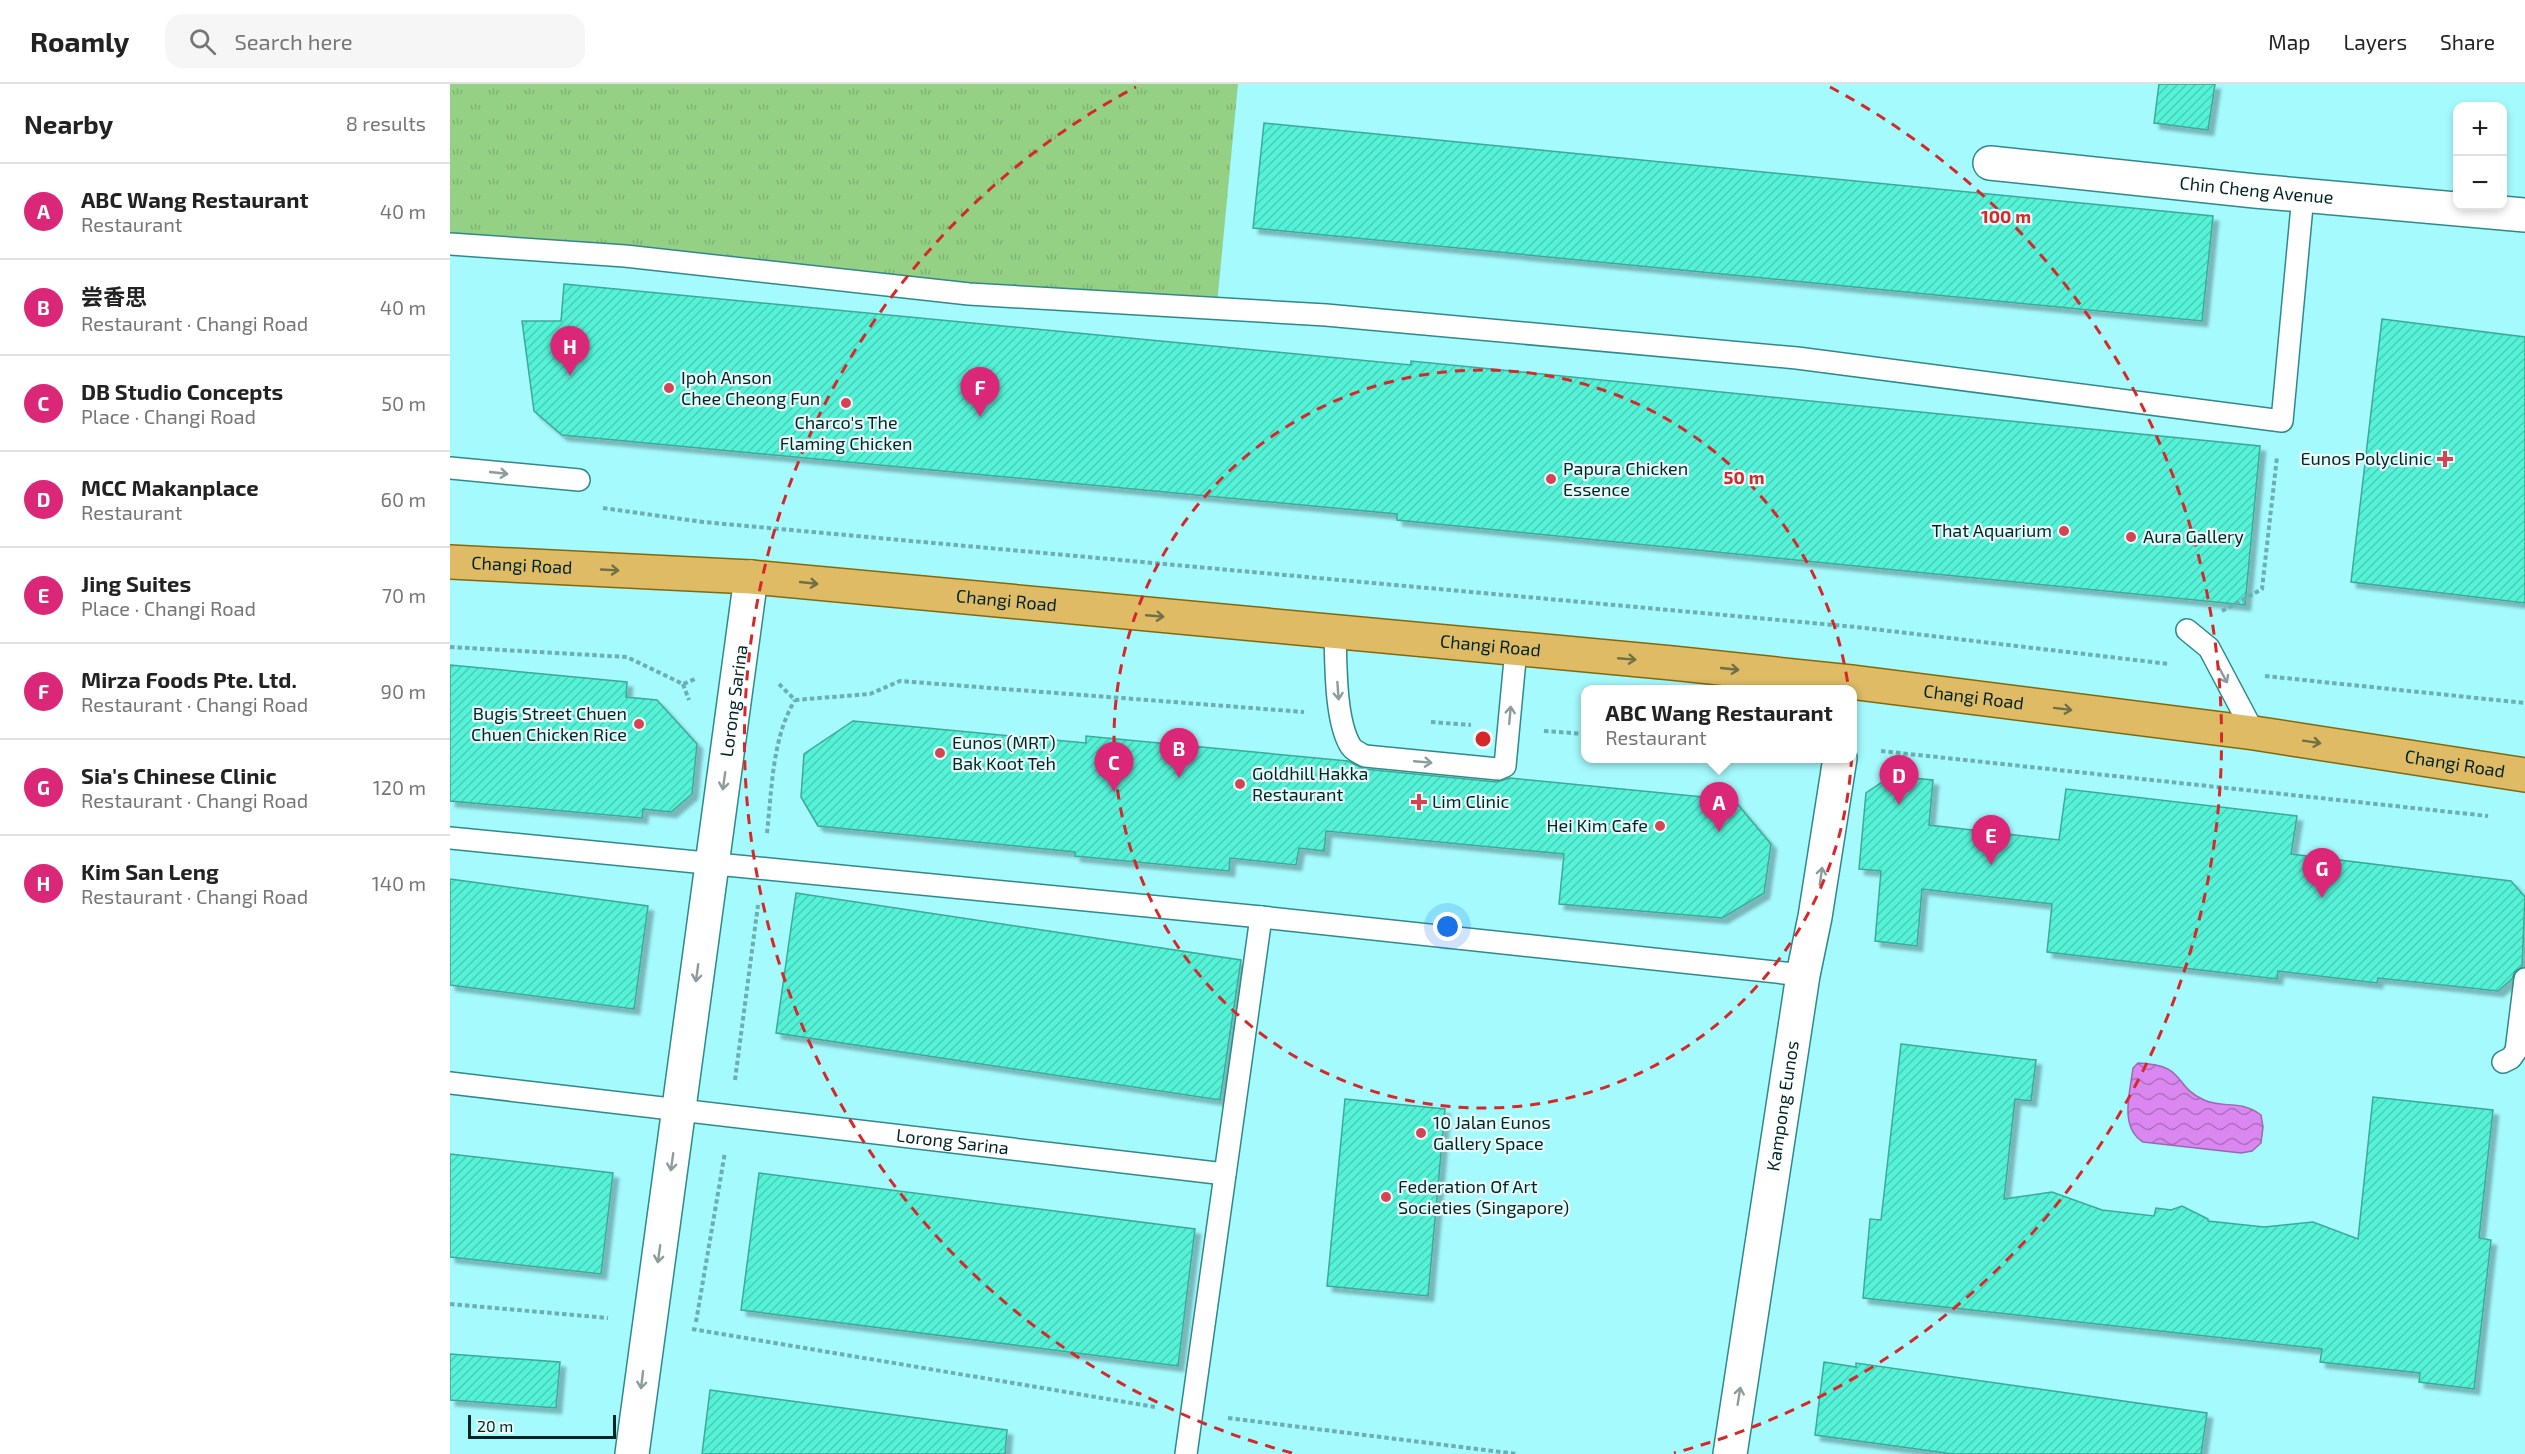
<!DOCTYPE html>
<meta charset="utf-8">
<style>
body{margin:0;font-family:"Exo 2","Noto Sans SC",sans-serif;background:#f6f6f6;color:#222}
.controls{position:absolute;right:18px;top:18px;display:grid;overflow:hidden;border-radius:12px;box-shadow:0 3px 9px #0003}
.controls button{width:54px;height:54px;display:grid;place-items:center;padding:0;border:0;border-bottom:2px solid #e0e0e0;background:#fff;color:#222;font:30px sans-serif}
.scale{position:absolute;left:18px;bottom:15px;width:148px;box-sizing:border-box;padding-left:6px;border:3px solid #002425;border-top:0;font-size:16px;line-height:21px;white-space:nowrap;color:#002425;-webkit-text-stroke:4px #e7fbfb;paint-order:stroke}
.you{position:absolute;left:998px;top:843px;width:21px;height:21px;margin:-15px;border:4px solid #fff;border-radius:50%;background:#1a73e8;box-shadow:0 0 0 9px #1a73e833}
.badge{display:grid;place-items:center;width:39px;height:39px;border-radius:50%;background:#db2777;color:#fff;font-size:20px;font-weight:700}
.pin{position:absolute;translate:-50% -50px;filter:drop-shadow(0 2px 3px #0008)}
.pin::after{content:'';position:absolute;top:32px;width:21px;height:18px;background:inherit;clip-path:polygon(0 0,100% 0,50% 100%)}
.popup{position:absolute;left:1131px;top:601px;width:276px;height:78px;box-sizing:border-box;display:grid;place-content:center;border-radius:12px;background:#fff;filter:drop-shadow(0 2px 4px #0005);font-size:20px;white-space:nowrap;color:#767676}
.popup b{font-size:22px;color:#222}
.popup::after{content:'';position:absolute;left:50%;top:100%;margin-left:-12px;border:12px solid transparent;border-top-color:#fff}
.list{margin:0;padding:0;list-style:none}
h2{display:flex;justify-content:space-between;align-items:center;height:78px;margin:0;padding:0 24px;font-size:26px}
h2 small{font-size:20px;font-weight:400;color:#767676}
.list li{display:grid;grid-template-columns:39px 1fr auto;gap:18px;align-items:center;box-sizing:border-box;height:96px;padding:0 24px;border-top:2px solid #e0e0e0}
.list b{display:block;font-size:22px;white-space:nowrap}
.list p{margin:0;font-size:20px;white-space:nowrap;color:#767676}
.list em{font-size:20px;font-style:normal;color:#767676}
.icon{flex:none;width:33px;height:33px;fill:none;stroke:currentColor;stroke-width:2;stroke-linecap:round;stroke-linejoin:round}
.map{position:relative;flex:none;width:2075px;height:1370px;overflow:hidden}
header{display:flex;align-items:center;gap:36px;box-sizing:border-box;height:84px;padding:0 30px;background:#fff;border-bottom:2px solid #e0e0e0}
header strong{font-size:28px}
nav{display:flex;gap:33px;margin-inline-start:auto;font-size:21px}
.search{width:420px;height:54px;background:#f6f6f6;display:flex;align-items:center;gap:15px;box-sizing:border-box;padding:0 21px;border-radius:18px;color:#767676;font-size:22px}
main{display:flex}
aside{flex:1;background:#fff}
.map>svg:first-child{display:block}
</style>
<header>
<strong>Roamly</strong>
<div class="search"><svg class="icon" aria-label="search" viewBox="0 0 24 24"><circle cx="10" cy="10" r="6"/><path d="M15 15l6 6"/></svg>Search here</div>
<nav><a>Map</a><a>Layers</a><a>Share</a></nav>
</header>
<main>
<aside>
<h2>Nearby<small>8 results</small></h2>
<ul class="list">
<li><span class="badge">A</span><div><b>ABC Wang Restaurant</b><p>Restaurant</p></div><em>40 m</em></li>
<li><span class="badge">B</span><div><b>尝香思</b><p>Restaurant · Changi Road</p></div><em>40 m</em></li>
<li><span class="badge">C</span><div><b>DB Studio Concepts</b><p>Place · Changi Road</p></div><em>50 m</em></li>
<li><span class="badge">D</span><div><b>MCC Makanplace</b><p>Restaurant</p></div><em>60 m</em></li>
<li><span class="badge">E</span><div><b>Jing Suites</b><p>Place · Changi Road</p></div><em>70 m</em></li>
<li><span class="badge">F</span><div><b>Mirza Foods Pte. Ltd.</b><p>Restaurant · Changi Road</p></div><em>90 m</em></li>
<li><span class="badge">G</span><div><b>Sia's Chinese Clinic</b><p>Restaurant · Changi Road</p></div><em>120 m</em></li>
<li><span class="badge">H</span><div><b>Kim San Leng</b><p>Restaurant · Changi Road</p></div><em>140 m</em></li>
</ul>
</aside>
<div class="map">
<svg width="2075" height="1370" viewBox="0 0 2075 1370">
<defs>
<pattern id="grass-tufts" width="24" height="20" patternUnits="userSpaceOnUse" patternTransform="scale(1.5)"><rect width="24" height="20" fill="#95d185"/><path d="M3 7l-1-3M5 7V3M7 7l1-3M15 17l-1-3M17 17v-4M19 17l1-3" fill="none" stroke="#7fb373"/></pattern>
<pattern id="water-waves" width="16" height="10" patternUnits="userSpaceOnUse" patternTransform="scale(1.5)"><rect width="16" height="10" fill="#db87f0"/><path d="M0 5q4-4 8 0t8 0" fill="none" stroke="#af6ec2"/></pattern>
<pattern id="building-hatch" width="6" height="6" patternUnits="userSpaceOnUse" patternTransform="scale(1.5)"><rect width="6" height="6" fill="#55f2d7"/><path d="M-1 1l2-2M0 6l6-6M5 7l2-2" fill="none" stroke="#48cfb8"/></pattern>
<filter id="shadow"><feDropShadow dx="5.5" dy="5.5" stdDeviation="1.5" flood-color="#0004"/></filter>
</defs>
<rect width="100%" height="100%" fill="#a5fafe"/>
<path fill="url(#grass-tufts)" d="M0,0H788L767,221L0,153Z"/>
<path fill="url(#water-waves)" stroke="#9969b3" stroke-width="1.5" d="M1688,979C1738,981 1721,1001 1754,1016C1774,1025 1789,1015 1811,1031L1813,1043L1811,1059L1802,1067L1791,1069L1693,1058C1669,1043 1680,1009 1683,984Z"/>
<path fill="url(#building-hatch)" stroke="#3daa97" stroke-width="1.5" filter="url(#shadow)" d="M1709,0H1765L1758,46L1704,39Z
M814,39L1763,132L1752,237L803,144Z
M114,200L961,281V277L1810,362L1795,521L947,436V430L112,351L84,327L72,237H111Z
M1932,235L2075,253V519L1901,498Z
M0,581L177,598L176,613L207,616L247,660L242,710L221,728L193,725L192,734L0,717Z
M403,637L636,659V652L898,677L914,685L1047,698L1060,694L1284,716L1321,760L1314,809L1272,834L1109,820L1114,770L876,747L874,767L849,764L846,781L780,774L779,787L625,772V768L368,742L351,713L354,670Z
M1441,692L1483,696L1479,741L1609,756L1616,705L1847,732L1841,770L2061,797L2075,813L2072,883L2065,887L2062,895L2048,907L1928,894L1927,899L1828,887L1827,895L1597,868L1602,820L1472,805L1467,862L1425,857L1431,787L1409,785L1416,709Z
M0,795L198,822L184,925L0,901Z
M346,809L791,876L770,1016L326,949Z
M1451,960L1586,976L1581,1017L1565,1015L1554,1115L1602,1108L1652,1126L1704,1132L1706,1124L1721,1126L1732,1122L1758,1135V1137L1814,1143L1863,1138L1908,1155L1923,1013L2043,1026L2029,1154L2041,1156L2024,1305L1969,1298L1970,1289L1870,1278L1872,1265L1413,1214L1420,1135L1431,1136Z
M895,1015L995,1025L978,1212L877,1202Z
M0,1070L163,1089L151,1190L0,1173Z
M309,1089L745,1145L728,1282L291,1226Z
M0,1270L110,1278L106,1324L0,1316Z
M1374,1278L1406,1283V1279L1757,1329L1751,1370H1503L1365,1351Z
M260,1306L557,1346L555,1370H252Z"/>
<g fill="none" stroke-linecap="round" stroke-linejoin="round">
<g stroke="#30888b" stroke-width="24">
<g id="lane">
<path d="M0,160L175,172L519,210L876,231L1347,274L1832,337L1853,111"/>
<path d="M0,384L129,396"/>
<path d="M1737,546L1759,564L1804,649"/>
<path d="M885,549C886,580 885,635 900,661C903,667 910,669 915,672L1048,685L1055,682L1066,565"/>
<path d="M0,754L811,833L1353,891"/>
<path d="M2053,978L2061,974L2066,967L2075,895"/>
<path id="s1" d="M0,999L775,1090"/>
<path d="M736,1370L811,833"/>
</g>
</g>
<g stroke="#30888b" stroke-width="36">
<g id="street">
<path id="s2" d="M1540,79L1805,107L2075,131"/>
<path id="s3" d="M182,1370L301,493"/>
<path id="s4" d="M1280,1370L1353,891L1365,833L1390,674"/>
</g>
</g>
<g stroke="#83690d" stroke-width="36">
<g id="primary">
<path id="s5" d="M0,478L301,493L1222,579L1401,598L1804,649L2075,691"/>
</g>
</g>
<path stroke="#6bafb2" stroke-width="4" stroke-dasharray="4.5 3" stroke-linecap="butt" d="M153,424L253,438L1406,543L1719,580
M1772,527L1812,505L1827,373
M0,563L177,573L233,600L245,595
M1815,592L2075,619
M233,600L239,616
M329,600L345,616L420,610L450,597L854,628
M981,638L1021,641
M1094,647L1136,650
M1431,667L2038,732
M317,749C322,705 322,654 345,616
M285,996L308,821
M0,1220L158,1234
M246,1238L275,1068
M242,1245L705,1323
M778,1334L1067,1370"/>
<use href="#lane" stroke="#fff" stroke-width="21"/>
<use href="#street" stroke="#fff" stroke-width="33"/>
<use href="#primary" stroke="#dfbb66" stroke-width="33"/>
</g>
<defs><path id="oneway-shaft" d="M-6 0H5M1.5-3L5.5 0L1.5 3" fill="none" stroke-width="1.6" stroke-linecap="round" stroke-linejoin="round" transform="scale(1.5)"/></defs>
<g stroke="#8c9c9d">
<use href="#oneway-shaft" transform="translate(49 389) rotate(6)"/>
<use href="#oneway-shaft" transform="translate(1773 591) rotate(62)"/>
<use href="#oneway-shaft" transform="translate(888 607) rotate(86)"/>
<use href="#oneway-shaft" transform="translate(1060 631) rotate(-85)"/>
<use href="#oneway-shaft" transform="translate(973 678) rotate(5)"/>
<use href="#oneway-shaft" transform="translate(274 697) rotate(98)"/>
<use href="#oneway-shaft" transform="translate(1371 792) rotate(-82)"/>
<use href="#oneway-shaft" transform="translate(247 889) rotate(98)"/>
<use href="#oneway-shaft" transform="translate(222 1078) rotate(98)"/>
<use href="#oneway-shaft" transform="translate(209 1170) rotate(98)"/>
<use href="#oneway-shaft" transform="translate(192 1296) rotate(97)"/>
<use href="#oneway-shaft" transform="translate(1289 1312) rotate(-81)"/>
</g>
<g stroke="#707046">
<use href="#oneway-shaft" transform="translate(160 486) rotate(3)"/>
<use href="#oneway-shaft" transform="translate(359 499) rotate(6)"/>
<use href="#oneway-shaft" transform="translate(705 532) rotate(5)"/>
<use href="#oneway-shaft" transform="translate(1177 575) rotate(5)"/>
<use href="#oneway-shaft" transform="translate(1280 585) rotate(6)"/>
<use href="#oneway-shaft" transform="translate(1613 625) rotate(7)"/>
<use href="#oneway-shaft" transform="translate(1862 658) rotate(9)"/>
</g>
<g fill="none" stroke="#d62828" stroke-width="3" stroke-dasharray="10 8">
<circle cx="1033" cy="655" r="369"/>
<path d="M842 1369A739 739 0 0 1 686 3M1380 3A739 739 0 0 1 1224 1369"/>
</g>
<g fill="#d54452" stroke="#e7fbfb" stroke-width="2">
<circle cx="219" cy="304" r="6"/>
<circle cx="396" cy="319" r="6"/>
<path d="M1992 366h6v6h6v6h-6v6h-6v-6h-6v-6h6z"/>
<circle cx="1101" cy="395" r="6"/>
<circle cx="1614" cy="447" r="6"/>
<circle cx="1681" cy="453" r="6"/>
<circle cx="189" cy="640" r="6"/>
<circle cx="490" cy="669" r="6"/>
<circle cx="790" cy="700" r="6"/>
<path d="M966 709h6v6h6v6h-6v6h-6v-6h-6v-6h6z"/>
<circle cx="1210" cy="742" r="6"/>
<circle cx="971" cy="1049" r="6"/>
<circle cx="936" cy="1113" r="6"/>
</g>
<g text-anchor="middle" stroke-width="4.5" stroke-linejoin="round" paint-order="stroke">
<g font-size="18" fill="#002425" stroke="#e7fbfb">
<text dy="6" stroke="none"><textPath href="#s2" startOffset="268">Chin Cheng Avenue</textPath></text>
<text dy="6" stroke="none"><textPath href="#s5" startOffset="72">Changi Road</textPath></text>
<text dy="6" stroke="none"><textPath href="#s5" startOffset="558">Changi Road</textPath></text>
<text dy="6" stroke="none"><textPath href="#s5" startOffset="1044">Changi Road</textPath></text>
<text dy="6" stroke="none"><textPath href="#s5" startOffset="1530">Changi Road</textPath></text>
<text dy="6" stroke="none"><textPath href="#s3" startOffset="760">Lorong Sarina</textPath></text>
<text dy="6" stroke="none"><textPath href="#s5" startOffset="2016">Changi Road</textPath></text>
<text dy="6" stroke="none"><textPath href="#s4" startOffset="352">Kampong Eunos</textPath></text>
<text dy="6" stroke="none"><textPath href="#s1" startOffset="506">Lorong Sarina</textPath></text>
</g>
<g font-size="18" fill="#002425" stroke="#e7fbfb" text-anchor="start">
<text x="231" y="300">Ipoh Anson<tspan x="231" dy="21">Chee Cheong Fun</tspan></text>
<text x="396" y="345" text-anchor="middle">Charco's The<tspan x="396" dy="21">Flaming Chicken</tspan></text>
<text x="1982" y="381" text-anchor="end">Eunos Polyclinic</text>
<text x="1113" y="391">Papura Chicken<tspan x="1113" dy="21">Essence</tspan></text>
<text x="1602" y="453" text-anchor="end">That Aquarium</text>
<text x="1693" y="459">Aura Gallery</text>
<text x="177" y="636" text-anchor="end">Bugis Street Chuen<tspan x="177" dy="21">Chuen Chicken Rice</tspan></text>
<text x="502" y="665">Eunos (MRT)<tspan x="502" dy="21">Bak Koot Teh</tspan></text>
<text x="802" y="696">Goldhill Hakka<tspan x="802" dy="21">Restaurant</tspan></text>
<text x="982" y="724">Lim Clinic</text>
<text x="1198" y="748" text-anchor="end">Hei Kim Cafe</text>
<text x="983" y="1045">10 Jalan Eunos<tspan x="983" dy="21">Gallery Space</tspan></text>
<text x="948" y="1109">Federation Of Art<tspan x="948" dy="21">Societies (Singapore)</tspan></text>
</g>
</g>
<circle cx="1033" cy="655" r="9" fill="#d62828" stroke="#e7fbfb" stroke-width="3"/>
<g font-size="18" text-anchor="middle" font-weight="bold" fill="#d62828" stroke="#e7fbfb" stroke-width="4.5" stroke-linejoin="round" paint-order="stroke">
<text x="1556" y="139">100 m</text>
<text x="1294" y="400">50 m</text>
</g>
</svg>
<div class="controls">
<button>+</button>
<button>−</button>
</div>
<div class="scale">20 m</div>
<div class="you"></div>
<div class="pin badge" style="left:1269px;top:748px">A</div>
<div class="popup"><b>ABC Wang Restaurant</b>Restaurant</div>
<div class="pin badge" style="left:729px;top:694px">B</div>
<div class="pin badge" style="left:664px;top:708px">C</div>
<div class="pin badge" style="left:1449px;top:721px">D</div>
<div class="pin badge" style="left:1541px;top:781px">E</div>
<div class="pin badge" style="left:530px;top:333px">F</div>
<div class="pin badge" style="left:1872px;top:814px">G</div>
<div class="pin badge" style="left:120px;top:292px">H</div>
</div>
</main>
